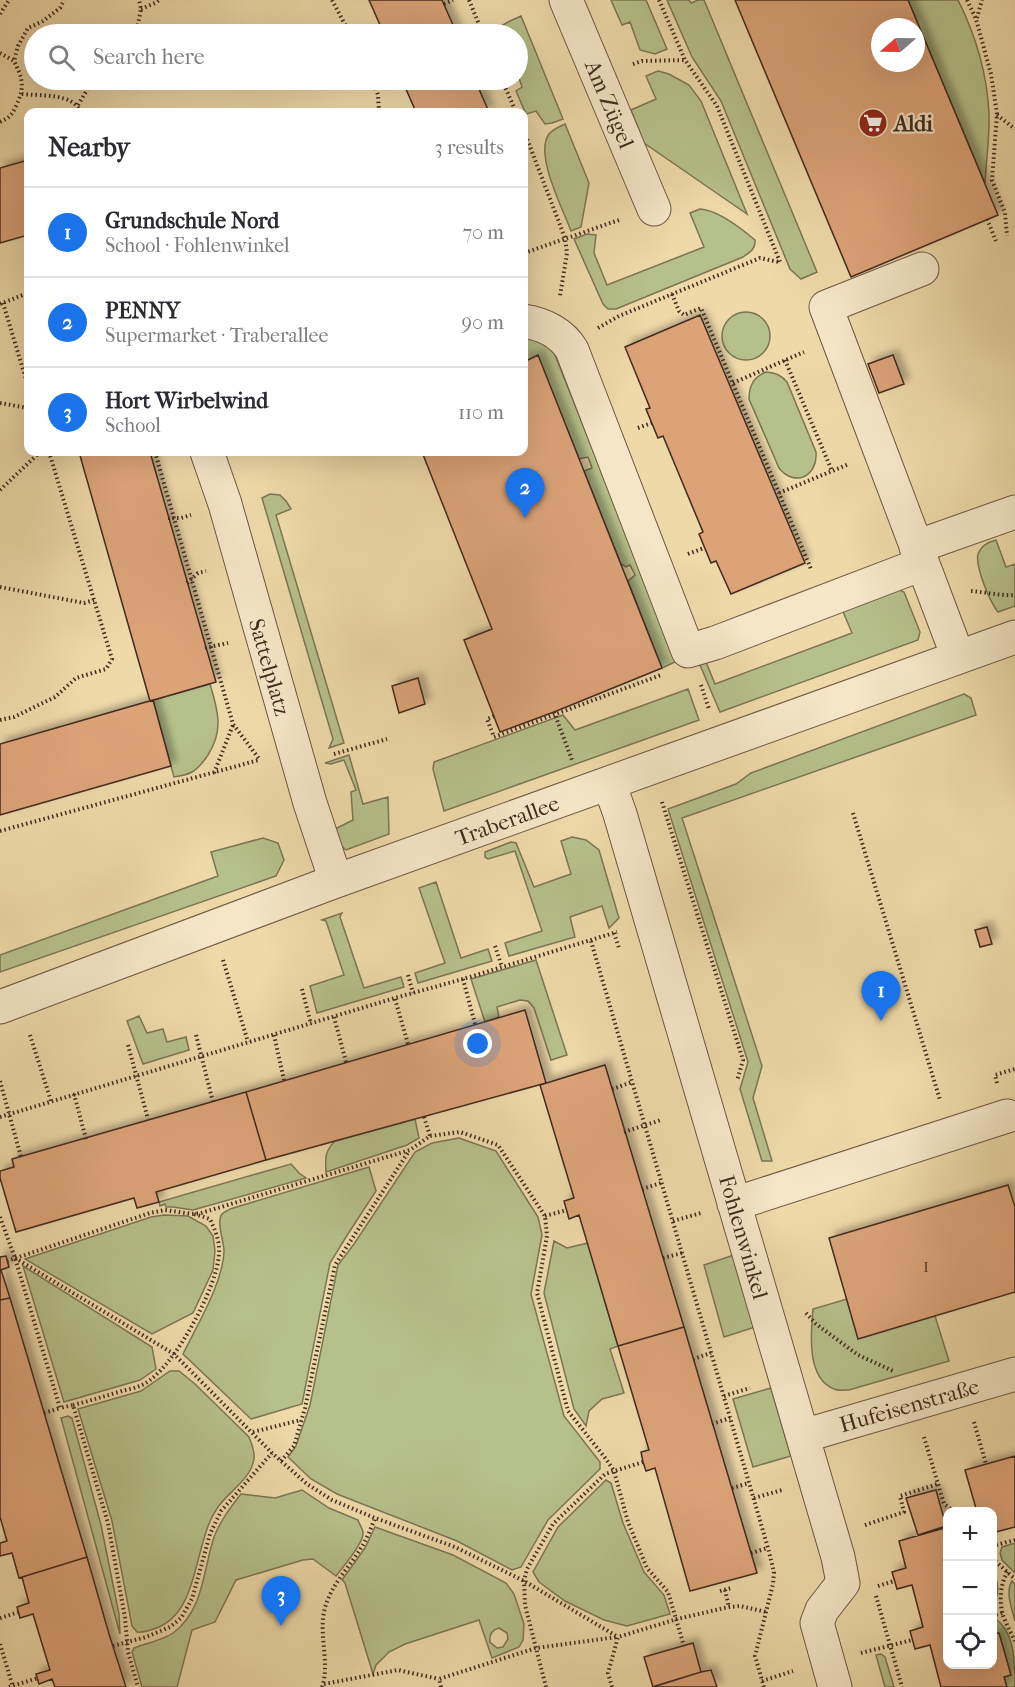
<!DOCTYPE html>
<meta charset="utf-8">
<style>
body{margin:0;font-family:"IM FELL French Canon",serif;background:#f2f2f3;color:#2b2b33}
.controls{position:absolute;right:18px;bottom:18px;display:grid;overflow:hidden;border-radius:12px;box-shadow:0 6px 24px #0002}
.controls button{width:54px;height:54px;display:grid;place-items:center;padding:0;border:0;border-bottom:2px solid #e1e1e2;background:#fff;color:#2b2b33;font:30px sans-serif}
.compass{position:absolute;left:871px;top:18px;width:54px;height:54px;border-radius:50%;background:#fff;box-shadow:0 6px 24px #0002;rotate:250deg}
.you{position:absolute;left:478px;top:1044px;width:21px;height:21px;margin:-15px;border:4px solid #fff;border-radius:50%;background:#1a73e8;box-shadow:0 0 0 9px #1a73e833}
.badge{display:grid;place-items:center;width:39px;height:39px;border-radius:50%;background:#1a73e8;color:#fff;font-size:20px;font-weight:700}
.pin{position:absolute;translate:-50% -50px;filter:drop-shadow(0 2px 3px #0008)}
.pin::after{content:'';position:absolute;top:32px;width:21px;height:18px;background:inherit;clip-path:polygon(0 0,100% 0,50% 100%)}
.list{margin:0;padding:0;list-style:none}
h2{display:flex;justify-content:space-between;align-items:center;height:78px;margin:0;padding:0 24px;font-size:26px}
h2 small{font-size:20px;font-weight:400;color:#7c7c81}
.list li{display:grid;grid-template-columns:39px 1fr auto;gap:18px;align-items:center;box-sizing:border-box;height:90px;padding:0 24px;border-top:2px solid #e1e1e2}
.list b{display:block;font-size:22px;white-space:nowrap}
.list p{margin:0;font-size:20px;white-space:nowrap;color:#7c7c81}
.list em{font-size:20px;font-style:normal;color:#7c7c81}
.icon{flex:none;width:33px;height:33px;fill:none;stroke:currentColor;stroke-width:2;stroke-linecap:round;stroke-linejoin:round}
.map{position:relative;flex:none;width:1015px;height:1687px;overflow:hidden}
.search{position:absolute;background:#fff;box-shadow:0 6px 24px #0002;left:24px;top:24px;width:504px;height:66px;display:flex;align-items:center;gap:15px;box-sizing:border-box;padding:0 21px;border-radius:33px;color:#7c7c81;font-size:22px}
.panel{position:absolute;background:#fff;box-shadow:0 6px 24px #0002;left:24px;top:108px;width:504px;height:348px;border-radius:12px}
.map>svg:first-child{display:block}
</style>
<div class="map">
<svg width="1015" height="1687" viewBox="0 0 1015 1687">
<defs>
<filter id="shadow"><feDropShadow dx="5.5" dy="-5.5" stdDeviation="3" flood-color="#0004"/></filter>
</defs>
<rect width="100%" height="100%" fill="#eed9a9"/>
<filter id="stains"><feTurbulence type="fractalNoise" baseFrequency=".00333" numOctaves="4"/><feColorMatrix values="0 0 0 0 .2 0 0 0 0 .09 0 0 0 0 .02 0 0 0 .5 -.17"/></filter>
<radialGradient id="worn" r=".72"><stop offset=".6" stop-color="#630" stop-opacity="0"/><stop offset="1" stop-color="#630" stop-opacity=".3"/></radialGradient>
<path fill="#b6c08a" stroke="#7c7554" stroke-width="1.5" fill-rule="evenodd" d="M611,0H646L667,49L655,54L640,50L630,22L622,25Z
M667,0H689L691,3L698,0H704L817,272L801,279L790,269L721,101L692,57Z
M908,0H958C975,34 987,74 989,113C990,136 986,160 985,183Z
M521,16L563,119L552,123L545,124L536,111L526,114L516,91L522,87L518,75V34H494V30L510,21Z
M658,71L669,74L689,85L701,101L747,214L644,143L631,110L656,99L646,76Z
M565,124L589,183L581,227L571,231C563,209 534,154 549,134C553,129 559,127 565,124Z
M700,209C717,210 742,229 755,240C756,249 750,252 743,257L616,309H608L603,304L574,239L587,234L596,235L594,253L607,285L704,247L690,213Z
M722 336a24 24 0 1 1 48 0a24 24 0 1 1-48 0Z
M524,333L547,342L555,355L677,661L662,668L628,581L635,575L630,565L626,567L621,564L584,471L592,468L588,457L579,459L538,356L526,361L524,355Z
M766,372C776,373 781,375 787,382L816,452C818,476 795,488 779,468L749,399C749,385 754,377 766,372Z
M270,494L280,495L286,501L291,509L276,515L344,743L329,748L333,739L262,498Z
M996,540L1006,567L1015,564V606L998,612C990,602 975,567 978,554C981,546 988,542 996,540Z
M890,586L904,592L920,632L918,640L720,712L700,665L706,662L715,684L852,633L839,602Z
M210,684C218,711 224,730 208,755C204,761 199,768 192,772C187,775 180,776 174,777L153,700Z
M688,689L699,720L444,811L433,769L434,762L563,715L575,730Z
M964,694L971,698L976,715L682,818L762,1066L753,1098L772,1161H762L740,1089L748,1062L668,809L736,784L751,773Z
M349,755L363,804L388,797L389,834L346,850L336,841L335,829L353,820L351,792L356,790L344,760L331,764L325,763Z
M572,837L586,840L599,850L619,918L609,928L602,906L570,917L575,937L509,956L505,943L542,931L515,851L488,859L485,857V852L511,842L516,843L534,887L571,874L561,841Z
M263,838L278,843L284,860L276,876L0,972V955L218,876L211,852Z
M436,882L461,958L488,949L492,961L418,983L415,973L445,963L419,888Z
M342,913L340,917L364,988L401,977L404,987L317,1013L310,986L344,975L326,921L322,920Z
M536,960L567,1055L551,1060L534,1008L528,1001L520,1000L497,1007L499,1017L485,1022L471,979Z
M139,1016L147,1033L163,1029L167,1042L186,1037L189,1050L143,1064L127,1021Z
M415,1119L419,1138L407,1145L326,1172C325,1158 325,1151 335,1141Z
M459,1138L496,1151L538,1217L542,1235L531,1294L564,1416L600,1462V1469L548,1520L521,1567L512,1570L457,1541L337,1494L311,1479L288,1457L296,1446L310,1405L338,1265L354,1244L415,1152L432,1143Z
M291,1164L299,1173L306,1178L193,1210L173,1207H166L165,1204L160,1206L159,1202Z
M369,1167L376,1191L346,1237L330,1263L302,1404L251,1419L183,1354C197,1325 223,1283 224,1251C224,1242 216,1221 222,1214C224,1212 227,1211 230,1209Z
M164,1215L188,1216L206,1226L213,1236L215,1251L213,1270L193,1313L152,1334L25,1259L151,1217Z
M554,1241L567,1248L588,1243L618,1346L610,1349L624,1393L602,1399L589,1411L586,1426L574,1409L544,1293Z
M734,1255L755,1327L724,1337L704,1265Z
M23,1266L152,1347L156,1369L140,1380L64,1402Z
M847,1299L935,1316L949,1361L849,1390C844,1390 838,1391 834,1389C806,1378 811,1333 813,1309Z
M170,1371H179L195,1384L249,1437C252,1445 255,1451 254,1459C251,1480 226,1493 216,1510C194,1544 199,1610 159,1627C151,1630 146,1633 137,1632L132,1626L112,1521L78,1409L141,1391Z
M771,1388L791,1456L753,1467L733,1399Z
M68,1416L72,1418L101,1525L119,1614L120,1634L61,1418Z
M606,1480L611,1483L623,1523L644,1572L664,1595L670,1614L627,1626L604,1620L565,1601L539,1582L533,1572L558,1527Z
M302,1490L329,1508L358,1520C359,1524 364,1530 363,1534C363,1544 343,1567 336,1576L313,1559L303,1560L236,1580L215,1622L192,1630L177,1687H142L132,1652L134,1648C147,1643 163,1640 173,1633C204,1610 203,1570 214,1537C220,1521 231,1507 241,1494L275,1498Z
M375,1527L453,1555L506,1583L514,1594L524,1624L523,1640L519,1647L492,1658L479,1620L405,1644L389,1652L376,1665L373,1674L345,1583L342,1580L365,1548ZM499,1628L507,1633L508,1639L503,1647L497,1648L490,1642C489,1634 492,1630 499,1628Z
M1015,1543V1573L1002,1560L1000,1553L1002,1547Z
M993,1567C997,1580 1001,1593 993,1605Z
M1012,1581L1015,1584V1621C1012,1609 1005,1592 1012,1581Z
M997,1620C1015,1634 1015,1664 1015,1687H1007L1004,1677L1011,1675L999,1633L993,1634L992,1621Z
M881,1654L885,1657L894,1687H885L876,1655Z"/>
<path fill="#dca379" stroke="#422a1e" stroke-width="1.5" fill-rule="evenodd" filter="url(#shadow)" d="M369,0H442L457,34H384Z
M735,0H908L998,215L851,277ZM880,27H916V63H880Z
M402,80H475L489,112H416Z
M28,160V235L0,243V168Z
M700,315L805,563L731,594L716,561L711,563L699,534L703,532L663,436L658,438L646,409L650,408L625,347Z
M524,355L526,361L538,355L662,668L554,712L500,732L464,640L492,629L422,452H524Z
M893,355L904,384L879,393L868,364Z
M79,452H150L216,682L150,701Z
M418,678L425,704L399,713L392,686Z
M153,700L171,766L0,815V744Z
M987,927L992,944L980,947L975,930Z
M525,1010L546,1083L266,1160L246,1092Z
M605,1065L684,1327L618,1346L579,1215L569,1219L564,1201L574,1198L540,1085Z
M246,1092L266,1160L156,1192L159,1202L137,1208L134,1198L16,1232L0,1178V1171L14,1167L12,1159Z
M1008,1185L1015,1207V1292L858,1339L829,1238Z
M6,1256L9,1267L1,1270L10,1298L0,1300V1257Z
M10,1298L87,1557L19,1578L12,1553L0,1556V1543L7,1541L0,1517V1300Z
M684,1327L757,1573L690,1591L655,1468L646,1471L643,1462L641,1452L649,1450L618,1346Z
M1015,1456V1527L992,1533V1512H977L965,1470Z
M936,1490L946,1526L918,1535L906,1498Z
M948,1527V1664H992V1632L993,1634L999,1633L1011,1675L1004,1677L1007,1687H941L930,1645L915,1649L910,1631L923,1627L912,1585L897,1589L892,1572L906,1568L899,1541Z
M87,1557L109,1634L126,1687H55L52,1679L39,1684L36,1674L50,1670L33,1614L20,1618L17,1607L29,1603L22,1577Z
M693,1643L701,1672L653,1687L644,1657Z
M711,1670L717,1687H652L701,1672Z"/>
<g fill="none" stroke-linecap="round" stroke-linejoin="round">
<g stroke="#6d5641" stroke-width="35">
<path id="minor" d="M566,0L654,209
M922,269L826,307L958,657
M524,321C543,324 562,333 572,350L688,651L715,643L922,564
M207,452L225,504L310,803L336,881
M916,547L1015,512
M609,783L620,814L838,1557L843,1583L822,1610L817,1623L835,1687
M0,1007L336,881L1015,637
M734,1204L1007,1116
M803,1436L1015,1374"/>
</g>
<path stroke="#422a1e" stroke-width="4" stroke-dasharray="1.5 3" stroke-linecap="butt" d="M332,0L350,34
M469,0L483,34
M659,0L685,60L717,106L780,262
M967,0L976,19L991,74L997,114L992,180L1005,213L1007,236
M444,4L453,0
M141,9L155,3L159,0
M0,14L9,0
M977,18L982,0
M136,34L141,9L139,0
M0,53L14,61L18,46L28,28L43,21L60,8L64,0
M633,64L642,61L685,60
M373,80L378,95L379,112
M502,80L516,112
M22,94C40,96 74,93 80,112
M78,105L93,80
M997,115L1015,129
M0,122C9,118 12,115 16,106C25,87 23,79 14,61
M524,131L565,238L567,253L560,296
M987,219L996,241
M524,253L619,220
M672,294L679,311L684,315L701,308L811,569
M3,303L28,386
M0,304L28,293
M598,328L619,316L760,258L779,262
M785,360L832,471
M733,383L804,352
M0,403L28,408
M638,428L652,423
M155,452L233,724L260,760
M0,490L40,452
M779,493L849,464
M168,518H181L191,515
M688,554L704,548
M187,583L198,573L206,571
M0,587L84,603L94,600
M971,591C986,592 1000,596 1015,595
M205,648L228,643
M701,685L709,709
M554,712L572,760
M494,716L487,719L494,737L661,675
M0,720L14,717L55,697L76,678L106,669L112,659L49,452
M334,754L387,739
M214,773L233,725
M662,802L743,1060L737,1081
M853,813L940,1100
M0,831L259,760
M614,933L619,948
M591,941L768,1548L774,1572L773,1584L755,1656L764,1687
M495,946L502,967
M223,960L248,1042
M408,975L413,993
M463,979L475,1024
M302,989L311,1024
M395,999L408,1044
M334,1017L346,1062
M30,1035L51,1101
M196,1035L213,1102
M274,1035L284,1080
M128,1045L148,1119
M0,1081L21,1157
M997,1083L995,1075L1015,1069
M612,1089L632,1082
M74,1094L86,1139
M0,1117L395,998L463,979L617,932
M424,1117L430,1136
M624,1132L661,1120
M642,1189L661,1183
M545,1216L567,1210
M0,1217L15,1258L60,1408L73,1405L108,1523L125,1618L128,1652L138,1687
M673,1221L701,1213
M15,1258L174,1354L272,1453L307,1484L332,1500L375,1518L455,1547L524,1581L618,1637
M663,1258L682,1253
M7,1261L150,1213L165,1210L192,1214L201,1213L410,1150L430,1136L460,1132L498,1145L545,1216L547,1236L537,1293L568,1411L606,1459L614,1471L628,1522L647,1568L668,1592L684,1646
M806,1313L816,1324L858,1355L893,1371
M693,1359L711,1353
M724,1396L750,1388
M73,1405C89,1401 105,1396 122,1391C129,1389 137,1388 144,1384C174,1368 217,1288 219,1254C220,1241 215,1230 210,1219L194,1214
M44,1413L60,1408
M974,1422L986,1464
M712,1424L730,1418
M253,1432L301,1420
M924,1437L944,1504L955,1512
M281,1461L294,1446L305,1408L335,1265L409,1151
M732,1488L749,1483
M754,1498L782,1490
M865,1525L904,1512L900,1496L938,1484
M992,1546L1015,1540
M751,1553L768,1548
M992,1558L1015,1579
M1008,1572C1000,1582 999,1603 1003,1615C1006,1624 1011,1633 1015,1641
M878,1586L894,1581
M725,1590L729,1607
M720,1591L731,1588
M876,1596L902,1687
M992,1616L1002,1613
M0,1618L19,1612
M0,1644L13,1687
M113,1646L146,1637L170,1627L181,1618L192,1599L210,1534L221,1511L272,1453
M861,1653L912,1640
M762,1681L793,1671
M324,1684L398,1670L439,1679
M9,1687L38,1678
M322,1687C330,1665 319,1636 324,1612C329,1587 348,1569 361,1548C367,1539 371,1528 375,1518
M441,1687L439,1679L536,1648L617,1637
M546,1687L525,1605L524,1581L527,1569L553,1524L605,1474L643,1462
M612,1687L608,1673L618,1637L677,1619L729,1607L740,1606L766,1612"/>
<use href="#minor" stroke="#f4e6c7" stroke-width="33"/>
</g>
<defs>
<g id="supermarket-disc" transform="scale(1.5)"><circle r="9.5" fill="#8f2418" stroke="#f4e6c7"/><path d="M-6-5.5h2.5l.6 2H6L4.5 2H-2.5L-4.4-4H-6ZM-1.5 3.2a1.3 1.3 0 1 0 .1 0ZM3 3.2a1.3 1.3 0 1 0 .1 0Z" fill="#fff"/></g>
</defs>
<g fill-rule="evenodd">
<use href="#supermarket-disc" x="873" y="123"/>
</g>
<g text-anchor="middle" stroke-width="4.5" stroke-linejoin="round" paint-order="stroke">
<g font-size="20" fill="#684835">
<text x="926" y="1272">1</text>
</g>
<g font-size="22" fill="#422a1e" stroke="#f4e6c7">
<text transform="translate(610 104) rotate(67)" y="8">Am Zügel</text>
<text transform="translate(270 667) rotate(74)" y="8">Sattelplatz</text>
<text transform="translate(507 820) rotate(-20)" y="8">Traberallee</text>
<text transform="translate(744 1237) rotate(74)" y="8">Fohlenwinkel</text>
<text transform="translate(909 1405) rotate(-16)" y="8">Hufeisenstraße</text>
</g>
<g font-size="22" font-weight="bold" fill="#422a1e" stroke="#f4e6c7" text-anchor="start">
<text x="894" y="131">Aldi</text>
</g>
</g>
<rect width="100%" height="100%" filter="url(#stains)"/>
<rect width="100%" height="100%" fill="url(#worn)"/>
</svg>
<div class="controls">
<button>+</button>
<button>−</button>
<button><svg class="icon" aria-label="locate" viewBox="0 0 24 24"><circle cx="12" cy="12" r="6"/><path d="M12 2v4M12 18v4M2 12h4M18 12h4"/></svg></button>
</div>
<svg class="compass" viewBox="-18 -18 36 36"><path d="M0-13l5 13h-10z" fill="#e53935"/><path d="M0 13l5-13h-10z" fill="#7c7c81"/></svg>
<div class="you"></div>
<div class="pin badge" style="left:881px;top:1021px">1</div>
<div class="pin badge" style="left:525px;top:518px">2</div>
<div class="pin badge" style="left:281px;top:1626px">3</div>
<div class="search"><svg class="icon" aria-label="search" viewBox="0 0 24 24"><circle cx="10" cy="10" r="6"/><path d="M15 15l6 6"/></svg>Search here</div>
<section class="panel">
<h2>Nearby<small>3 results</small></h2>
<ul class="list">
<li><span class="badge">1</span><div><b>Grundschule Nord</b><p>School · Fohlenwinkel</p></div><em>70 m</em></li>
<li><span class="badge">2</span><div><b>PENNY</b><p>Supermarket · Traberallee</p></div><em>90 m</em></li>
<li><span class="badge">3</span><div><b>Hort Wirbelwind</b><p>School</p></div><em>110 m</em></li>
</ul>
</section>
</div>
